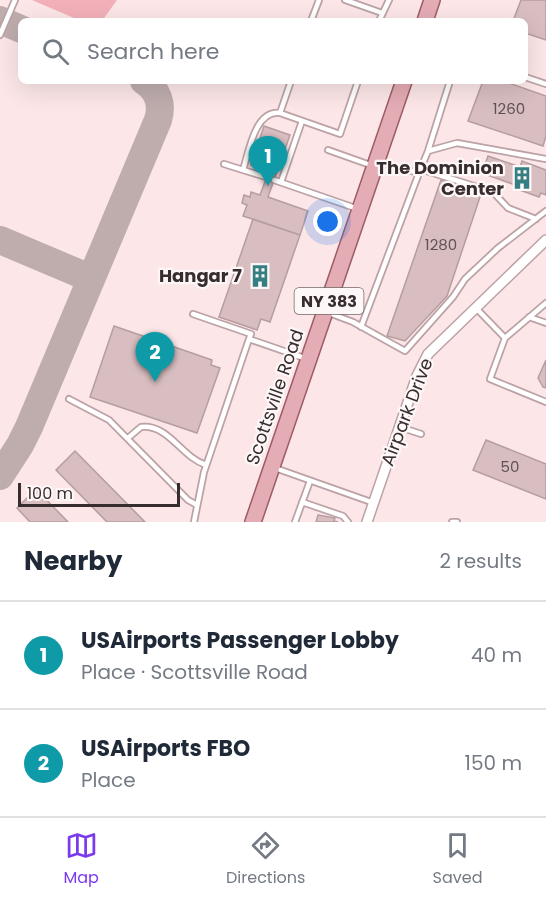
<!DOCTYPE html>
<meta charset="utf-8">
<style>
body{margin:0;font-family:Poppins,sans-serif;background:#f2f2f3;color:#1f2937}
.scale{position:absolute;left:18px;bottom:15px;width:162px;box-sizing:border-box;padding-left:6px;border:3px solid #372d2e;border-top:0;font-size:16px;line-height:21px;white-space:nowrap;color:#372d2e;-webkit-text-stroke:4px #fdf7f8;paint-order:stroke}
.you{position:absolute;left:328px;top:222px;width:21px;height:21px;margin:-15px;border:4px solid #fff;border-radius:50%;background:#1a73e8;box-shadow:0 0 0 9px #1a73e833}
.badge{display:grid;place-items:center;width:39px;height:39px;border-radius:50%;background:#7c3aed;color:#fff;font-size:20px;font-weight:700}
.pin{position:absolute;translate:-50% -50px;filter:drop-shadow(0 2px 3px #0008)}
.pin::after{content:'';position:absolute;top:32px;width:21px;height:18px;background:inherit;clip-path:polygon(0 0,100% 0,50% 100%)}
.list{margin:0;padding:0;list-style:none}
h2{display:flex;justify-content:space-between;align-items:center;height:78px;margin:0;padding:0 24px;font-size:26px}
h2 small{font-size:20px;font-weight:400;color:#747a83}
.list li{display:grid;grid-template-columns:39px 1fr auto;gap:18px;align-items:center;box-sizing:border-box;height:108px;padding:0 24px;border-top:2px solid #e0e1e3}
.list b{display:block;font-size:22px;white-space:nowrap}
.list p{margin:0;font-size:20px;white-space:nowrap;color:#747a83}
.list em{font-size:20px;font-style:normal;color:#747a83}
.icon{flex:none;width:33px;height:33px;fill:none;stroke:currentColor;stroke-width:2;stroke-linecap:round;stroke-linejoin:round}
.map{position:relative;flex:none;width:546px;height:522px;overflow:hidden}
.search{position:absolute;background:#fff;box-shadow:0 6px 24px #0002;left:18px;right:18px;top:18px;height:66px;display:flex;align-items:center;gap:15px;box-sizing:border-box;padding:0 21px;border-radius:9px;color:#747a83;font-size:22px}
.sheet{height:294px;background:#fff}
nav{display:flex;justify-content:space-around;align-items:center;box-sizing:border-box;height:84px;border-top:2px solid #e0e1e3;background:#fff;font-size:16px;color:#747a83}
nav a{display:grid;justify-items:center;gap:3px}
nav .on{color:#7c3aed}
.map>svg:first-child{display:block}
</style>
<div class="map">
<svg width="546" height="522" viewBox="0 0 546 522">
<rect width="100%" height="100%" fill="#fce6e8"/>
<path fill="#f3b0b8" d="M32,0H117L102,21H81Z"/>
<g fill="none" stroke-linecap="round" stroke-linejoin="round">
<path stroke="#bfadae" stroke-width="28" d="M0,20L21,29
M0,240L90,278
M0,476L20,445L29,427L158,120C163,104 158,90 144,81"/>
</g>
<path fill="#d9bec1" stroke="#b69d9f" stroke-width="1.5" d="M521,0H546V40L525,33V21H513Z
M483,81H503L546,96V136L543,146L468,121Z
M264,126L290,135L268,197L308,211L300,235L243,216L247,205L242,203L244,195L250,197L251,192L260,195L269,171L251,165Z
M488,156L520,167L522,161L546,170V195L541,193L539,197L517,189L518,186L482,173Z
M441,180L481,194L447,296L405,341L387,336Z
M253,219L300,235L270,322L261,319L257,330L219,317Z
M114,326L212,360L211,365L220,368L197,433L90,397Z
M546,360V388L543,387L538,378Z
M486,440L546,464V499L473,470Z
M75,451L145,522H107L56,470Z
M36,489L68,522H30L17,508Z
M318,515L335,518L334,521L338,522H316Z"/>
<g fill="none" stroke-linecap="round" stroke-linejoin="round">
<g stroke="#bca2a5" stroke-width="8">
<path id="lane" d="M345,0L382,13
M311,21L319,0
M379,21L389,0
M0,35L15,0
M525,77L546,84
M291,81L280,113L340,134L358,81
M328,150L373,166
M428,151L450,81
M380,163L419,173L428,151L457,143L546,159
M224,164L243,170
M420,169L493,192L508,208L536,219
M266,177L243,170C249,151 255,110 280,113
M274,180L358,209
M281,182L302,121
M475,307L505,338L490,379L546,402
M329,313L353,322L405,351L453,297L465,279L498,248L546,211
M193,314L251,334L249,339
M529,317L546,323
M361,327L419,173
M505,338L546,303
M69,399L109,420L188,500L197,505
M400,427L421,434
M128,438L141,427C169,424 181,457 206,465
M275,468L374,503
M302,502L343,516L348,522
M194,522L204,472L249,339L307,359
M295,522L310,481
M452,522H457"/>
</g>
<g stroke="#bca2a5" stroke-width="12">
<path id="street" d="M367,522L417,376L428,354L546,240"/>
</g>
<g stroke="#9c5c65" stroke-width="18">
<path id="primary" d="M425,21L432,0
M253,522L404,81"/>
</g>
<use href="#lane" stroke="#fff" stroke-width="4.5"/>
<use href="#street" stroke="#fff" stroke-width="9"/>
<use href="#primary" stroke="#e4acb5" stroke-width="15"/>
</g>
<defs>
<g id="building-bare" transform="scale(1.8)"><path d="M-4-6H4V6H1V3H-1V6H-4ZM-2.5-4.3h1.7v1.8h-1.7ZM.8-4.3h1.7v1.8H.8ZM-2.5-1h1.7V.8h-1.7ZM.8-1h1.7V.8H.8Z" fill="#357e82" stroke="#fdf7f8" stroke-width="2.5" paint-order="stroke"/></g>
</defs>
<g fill-rule="evenodd">
<use href="#building-bare" x="522" y="178"/>
<use href="#building-bare" x="260" y="276"/>
</g>
<g text-anchor="middle" stroke-width="4.5" stroke-linejoin="round" paint-order="stroke">
<g font-size="15" fill="#605153">
<text x="509" y="114">1260</text>
<text x="441" y="250">1280</text>
<text x="510" y="472">50</text>
</g>
<rect fill="#fdf7f8" stroke="#726a6b" stroke-width="1.5" x="294.5" y="288" width="69" height="26" rx="4.5"/>
<g font-size="16" font-weight="bold" fill="#372d2e">
<text x="329" y="307">NY 383</text>
</g>
<g font-size="18" font-weight="bold" fill="#372d2e" stroke="#fdf7f8" text-anchor="end">
<text x="504" y="174">The Dominion<tspan x="504" dy="21">Center</tspan></text>
<text x="242" y="282">Hangar 7</text>
</g>
<g font-size="18" fill="#372d2e" stroke="#fdf7f8">
<text transform="translate(275 397) rotate(-71)" y="6">Scottsville Road</text>
<text transform="translate(407 412) rotate(-69)" y="6">Airpark Drive</text>
</g>
</g>
</svg>
<div class="scale">100 m</div>
<div class="you"></div>
<div class="pin badge" style="left:268px;top:186px;background:#0f9aa8">1</div>
<div class="pin badge" style="left:155px;top:382px;background:#0f9aa8">2</div>
<div class="search"><svg class="icon" aria-label="search" viewBox="0 0 24 24"><circle cx="10" cy="10" r="6"/><path d="M15 15l6 6"/></svg>Search here</div>
</div>
<section class="sheet">
<h2>Nearby<small>2 results</small></h2>
<ul class="list">
<li><span class="badge" style="background:#0f9aa8">1</span><div><b>USAirports Passenger Lobby</b><p>Place · Scottsville Road</p></div><em>40 m</em></li>
<li><span class="badge" style="background:#0f9aa8">2</span><div><b>USAirports FBO</b><p>Place</p></div><em>150 m</em></li>
</ul>
</section>
<nav>
<a class="on"><svg class="icon" aria-label="map" viewBox="0 0 24 24"><path d="M3 6l6-2 6 2 6-2v14l-6 2-6-2-6 2zM9 4v14M15 6v14"/></svg>Map</a>
<a><svg class="icon" aria-label="directions" viewBox="0 0 24 24"><path d="M12 3l9 9-9 9-9-9zM9 14v-3h6M13 9l2 2-2 2"/></svg>Directions</a>
<a><svg class="icon" aria-label="saved" viewBox="0 0 24 24"><path d="M7 4h10v16l-5-4-5 4z"/></svg>Saved</a>
</nav>
